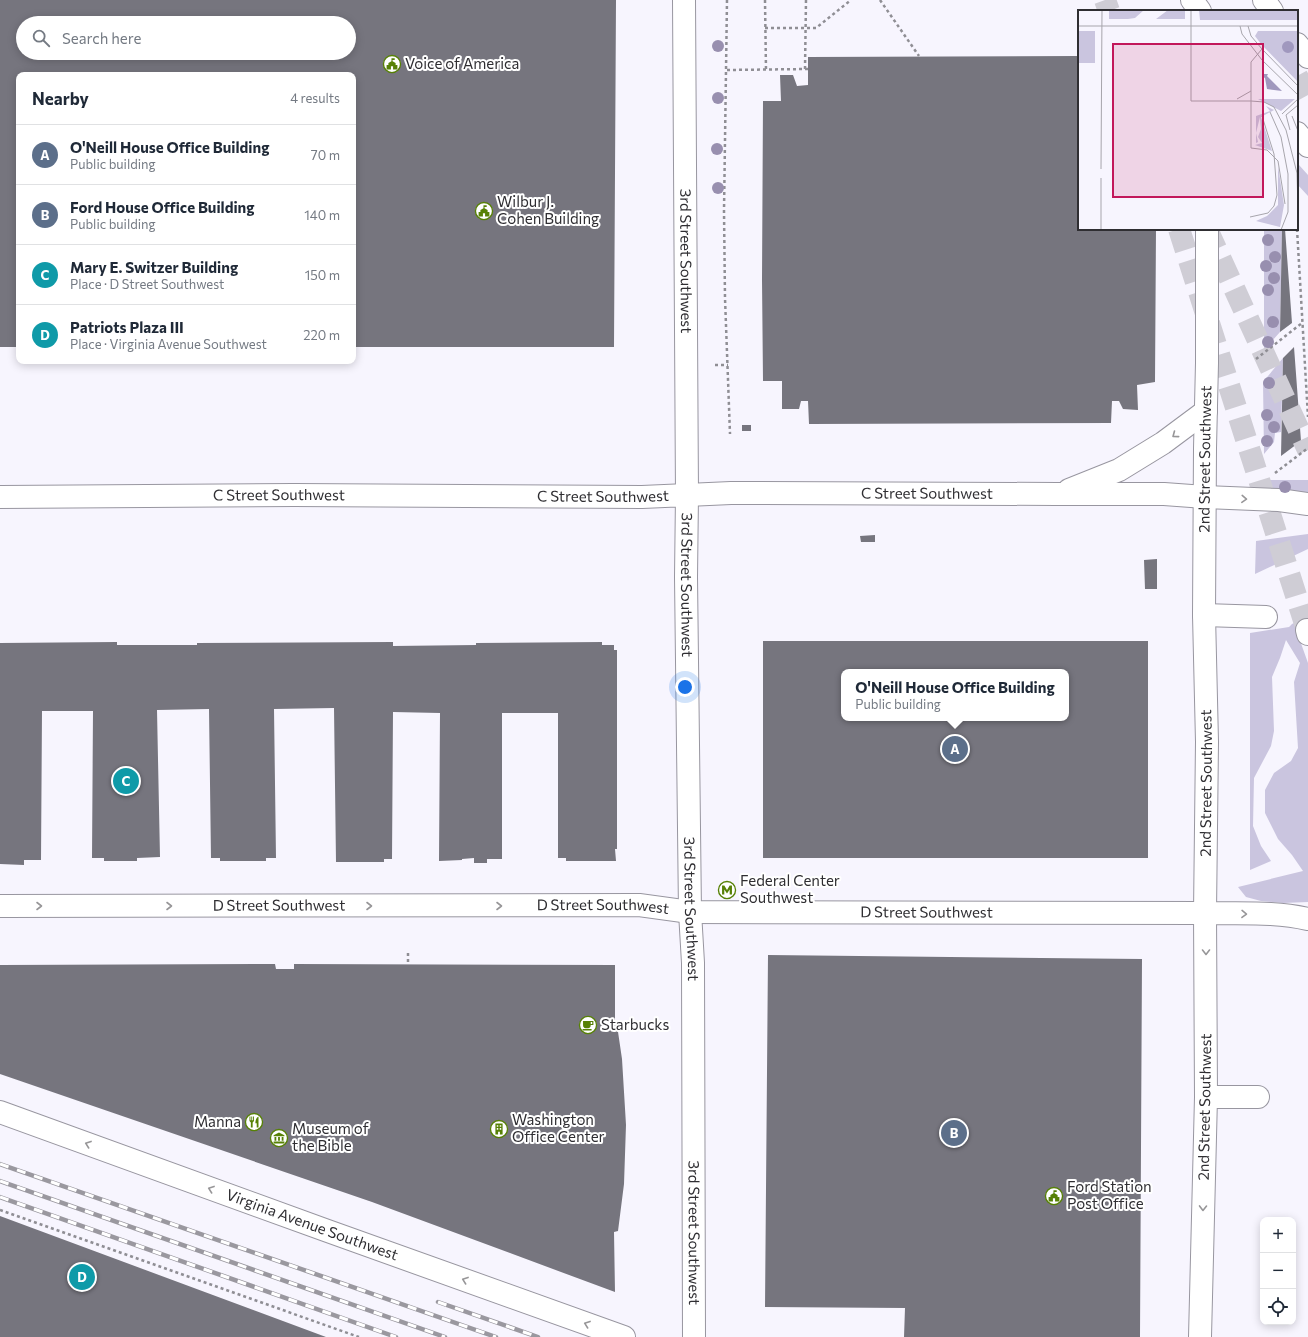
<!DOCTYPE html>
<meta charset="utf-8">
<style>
body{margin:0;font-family:Commissioner,sans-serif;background:#f2f2f3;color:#1f2937}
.controls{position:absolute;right:12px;bottom:12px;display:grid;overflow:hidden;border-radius:8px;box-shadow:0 2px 10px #0003}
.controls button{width:36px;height:36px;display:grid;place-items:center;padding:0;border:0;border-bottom:1px solid #e0e1e3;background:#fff;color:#1f2937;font:20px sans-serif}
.you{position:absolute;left:685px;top:687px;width:14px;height:14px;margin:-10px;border:3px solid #fff;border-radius:50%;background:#1a73e8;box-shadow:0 0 0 6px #1a73e833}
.badge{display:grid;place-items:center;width:26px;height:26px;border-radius:50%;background:#ea580c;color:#fff;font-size:13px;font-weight:700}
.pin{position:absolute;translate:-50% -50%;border:2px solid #fff;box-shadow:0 1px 4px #0006}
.popup{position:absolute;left:841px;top:669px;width:228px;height:52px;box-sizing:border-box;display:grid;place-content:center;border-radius:8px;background:#fff;filter:drop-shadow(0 1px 3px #0005);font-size:13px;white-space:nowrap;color:#747a83}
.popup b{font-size:15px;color:#1f2937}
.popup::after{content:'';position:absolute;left:50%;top:100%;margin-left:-8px;border:8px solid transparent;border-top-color:#fff}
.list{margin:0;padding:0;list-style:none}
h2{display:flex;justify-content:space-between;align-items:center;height:52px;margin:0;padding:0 16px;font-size:17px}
h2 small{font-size:13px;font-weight:400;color:#747a83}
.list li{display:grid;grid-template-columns:26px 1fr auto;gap:12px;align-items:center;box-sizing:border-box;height:60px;padding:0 16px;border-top:1px solid #e0e1e3}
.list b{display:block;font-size:15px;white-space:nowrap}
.list p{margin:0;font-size:13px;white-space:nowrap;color:#747a83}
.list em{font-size:13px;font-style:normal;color:#747a83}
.icon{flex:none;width:22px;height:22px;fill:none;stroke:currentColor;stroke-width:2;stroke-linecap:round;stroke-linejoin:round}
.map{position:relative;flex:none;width:1308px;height:1337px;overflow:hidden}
.search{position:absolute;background:#fff;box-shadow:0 2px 10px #0003;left:16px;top:16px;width:340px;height:44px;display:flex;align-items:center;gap:10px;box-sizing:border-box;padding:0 14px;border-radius:22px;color:#747a83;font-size:15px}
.panel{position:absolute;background:#fff;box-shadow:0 2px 10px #0003;left:16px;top:72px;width:340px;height:292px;border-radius:8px}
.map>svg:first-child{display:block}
</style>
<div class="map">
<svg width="1308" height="1337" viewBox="0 0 1308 1337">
<rect width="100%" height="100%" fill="#f7f5fe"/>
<path fill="#cac5df" d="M1299,165L1308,175V196L1297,184V167Z
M1264,229H1282L1280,332L1264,350Z
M1283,358L1281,432L1275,433L1274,442L1264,454L1263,382Z
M1266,480H1308V495L1266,493Z
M1308,534V549L1255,574L1256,541Z
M1308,616V630L1298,635L1308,663V902L1283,903L1261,901L1246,897L1238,887L1303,871L1292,855L1278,839L1265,813V790L1274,773L1291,761L1298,748L1294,682L1300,663L1286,640L1280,658L1272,677L1274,731L1271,746L1254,778L1253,826L1261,846L1271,861L1250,870V633L1289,627L1292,624Z"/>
<path fill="#76757e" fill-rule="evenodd" d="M0,0H616L614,347H353V75H19V347H0ZM23,23H349V53H23Z
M1079,56V229H1156L1155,382L1137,385L1138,410L1123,409L1119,401H1112L1111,423L809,424L808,401H801L799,409H782V381H763L762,280L763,101H781L780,75H793L797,86L808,85V57Z
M1282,229H1285L1292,323L1280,332Z
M1294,347L1301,441L1281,456L1283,358Z
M742,425H751V431H742Z
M875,535V542H861L860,536Z
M1157,559V589H1145L1144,560Z
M763,641H1148V858H763ZM844,672H1066V718H844Z
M117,642V645H197V643L393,642V646L476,645V643L602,642V645H614V650H617V849H615L616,861H566V858H558V713H502V859H487V863H474V858L462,859V860L439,861L440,713L393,712L392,859H384V862H336L334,708L274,709L276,858H266V861H220V858H211L209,709L157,710L160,857L137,858V861H104V858H92L93,711H42L41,860H24V865L0,864V643Z
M768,955L1142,959L1140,1337H904L905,1308L765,1307Z
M275,964L276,969H294V964L615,965V1025H617L622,1059L626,1125L624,1184L618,1231L614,1232L615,1292L372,1202L0,1074V965Z
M0,1216L326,1337H0Z"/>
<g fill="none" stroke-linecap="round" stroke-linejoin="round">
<path stroke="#cfcdd5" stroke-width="22" stroke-dasharray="22 11" stroke-linecap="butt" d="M1105,0L1109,11
M1297,76L1308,96
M1179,229L1307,630
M1207,229L1308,450"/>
<g stroke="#9896a0" stroke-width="24">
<g id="minor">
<path id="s1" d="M0,497L294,495L642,497L687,495L686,577L690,912L693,963L694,1337"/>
<path d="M1204,615L1266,617"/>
<path id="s2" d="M0,906L639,905L690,912L1205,913L1206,1097L1200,1337"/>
<path d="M1206,1097H1258"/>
<path id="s3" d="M0,1112L325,1230L624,1337"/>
</g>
</g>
<g stroke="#9896a0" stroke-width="24">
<g id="major">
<path id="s4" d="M684,0L687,495L731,493L1057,494H1164L1205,497"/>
<path d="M1192,0L1200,11"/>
<path d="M1264,0L1272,11"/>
<path d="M1297,44L1308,57"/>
<path d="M1297,133L1308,146"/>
<path d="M1069,490L1119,470L1163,443L1206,411"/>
<path id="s5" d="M1205,913L1207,742L1204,615L1205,448L1207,363V229"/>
</g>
</g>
<g stroke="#9896a0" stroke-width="24">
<path id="highway" d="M1205,497L1279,500L1308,504
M1307,630L1308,634
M1205,913C1239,914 1275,911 1308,919"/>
</g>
<path stroke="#8f8e94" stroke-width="2.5" stroke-dasharray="3 3" stroke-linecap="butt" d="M727,0L724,211L725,298L730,434
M765,0L766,70
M880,0L919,56
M765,28H816L851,0
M805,69L806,0
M727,70L808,69
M1297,229L1308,417
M1256,359L1302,323
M715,365H728
M1275,473L1308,448
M408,953V965
M0,1210L359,1337"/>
<use href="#minor" stroke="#fff" stroke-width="22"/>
<use href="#major" stroke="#fff" stroke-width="22"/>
<use href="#highway" stroke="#fff" stroke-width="22"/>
<g stroke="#9a989f" stroke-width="4.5">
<path id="rail" d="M0,1164L496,1337
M0,1181L445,1337
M0,1197L396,1337
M438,1302L538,1337"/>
</g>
<use href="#rail" stroke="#fff" stroke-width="3" stroke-dasharray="9" stroke-linecap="butt"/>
</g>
<g fill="#988faf">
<circle cx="718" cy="46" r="6"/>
<circle cx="718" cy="98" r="6"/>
<circle cx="717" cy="149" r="6"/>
<circle cx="718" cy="188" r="6"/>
<circle cx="1268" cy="240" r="6"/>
<circle cx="1275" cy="257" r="6"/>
<circle cx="1266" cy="266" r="6"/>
<circle cx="1274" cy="278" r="6"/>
<circle cx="1268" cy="290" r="6"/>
<circle cx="1273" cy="322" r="6"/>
<circle cx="1268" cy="342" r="6"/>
<circle cx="1269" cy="383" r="6"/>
<circle cx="1267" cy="415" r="6"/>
<circle cx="1274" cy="427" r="6"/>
<circle cx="1267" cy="441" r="6"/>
<circle cx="1285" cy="487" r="6"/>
</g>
<defs><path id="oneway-chevron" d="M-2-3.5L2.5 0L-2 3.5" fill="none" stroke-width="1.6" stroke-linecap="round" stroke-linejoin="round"/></defs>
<g stroke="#979698">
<use href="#oneway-chevron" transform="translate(1175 435) rotate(143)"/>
<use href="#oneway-chevron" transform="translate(1244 499) rotate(3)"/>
<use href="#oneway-chevron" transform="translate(39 906)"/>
<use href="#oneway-chevron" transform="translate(169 906)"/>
<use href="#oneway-chevron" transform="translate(369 906)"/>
<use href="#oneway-chevron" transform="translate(499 906)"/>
<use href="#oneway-chevron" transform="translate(1244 914) rotate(1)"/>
<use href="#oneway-chevron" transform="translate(1206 952) rotate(90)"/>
<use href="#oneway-chevron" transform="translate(88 1144) rotate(-160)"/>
<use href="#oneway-chevron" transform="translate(211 1189) rotate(-160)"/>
<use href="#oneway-chevron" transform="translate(1203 1208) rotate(91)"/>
<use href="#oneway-chevron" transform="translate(465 1280) rotate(-160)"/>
<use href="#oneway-chevron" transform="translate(587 1324) rotate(-160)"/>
</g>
<defs>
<g id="civic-ring" transform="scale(0.9)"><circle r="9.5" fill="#fff" stroke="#578106" stroke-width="1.5"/><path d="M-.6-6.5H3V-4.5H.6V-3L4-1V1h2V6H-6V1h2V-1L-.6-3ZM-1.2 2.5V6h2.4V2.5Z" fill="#578106"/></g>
<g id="metro-ring" transform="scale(0.9)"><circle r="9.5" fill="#fff" stroke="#578106" stroke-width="1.5"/><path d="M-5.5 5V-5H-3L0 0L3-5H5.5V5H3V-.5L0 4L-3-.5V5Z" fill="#578106"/></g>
<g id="cafe-ring" transform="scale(0.9)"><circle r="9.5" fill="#fff" stroke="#578106" stroke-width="1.5"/><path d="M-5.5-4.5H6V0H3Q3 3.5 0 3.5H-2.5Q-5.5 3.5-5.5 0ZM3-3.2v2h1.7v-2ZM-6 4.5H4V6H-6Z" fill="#578106"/></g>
<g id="restaurant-ring" transform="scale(0.9)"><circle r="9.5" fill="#fff" stroke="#578106" stroke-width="1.5"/><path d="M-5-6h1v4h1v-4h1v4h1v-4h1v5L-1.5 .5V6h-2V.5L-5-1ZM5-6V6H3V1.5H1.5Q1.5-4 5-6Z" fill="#578106"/></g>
<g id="building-ring" transform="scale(0.9)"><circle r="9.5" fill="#fff" stroke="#578106" stroke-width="1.5"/><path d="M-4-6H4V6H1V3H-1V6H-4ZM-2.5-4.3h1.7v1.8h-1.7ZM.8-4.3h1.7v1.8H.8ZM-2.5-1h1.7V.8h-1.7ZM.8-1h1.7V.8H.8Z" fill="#578106"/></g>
<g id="museum-ring" transform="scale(0.9)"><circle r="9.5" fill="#fff" stroke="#578106" stroke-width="1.5"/><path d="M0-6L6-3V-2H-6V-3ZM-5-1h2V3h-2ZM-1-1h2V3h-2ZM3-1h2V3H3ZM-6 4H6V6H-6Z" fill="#578106"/></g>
</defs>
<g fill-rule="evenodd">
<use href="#civic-ring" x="392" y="64"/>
<use href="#civic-ring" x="484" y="211"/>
<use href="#metro-ring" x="727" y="890"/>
<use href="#cafe-ring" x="588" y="1025"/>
<use href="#restaurant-ring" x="254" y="1122"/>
<use href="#building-ring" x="499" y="1129"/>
<use href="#museum-ring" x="279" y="1138"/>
<use href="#civic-ring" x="1054" y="1196"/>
</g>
<g text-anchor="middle" stroke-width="4" stroke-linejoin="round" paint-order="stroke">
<g font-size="15" fill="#2f2e32" stroke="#fff" text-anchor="start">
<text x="405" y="69">Voice of America</text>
<text x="497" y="207">Wilbur J.<tspan x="497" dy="17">Cohen Building</tspan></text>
<text x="740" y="886">Federal Center<tspan x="740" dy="17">Southwest</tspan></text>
<text x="601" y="1030">Starbucks</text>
<text x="512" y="1125">Washington<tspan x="512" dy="17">Office Center</tspan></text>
<text x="241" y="1127" text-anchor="end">Manna</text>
<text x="292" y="1134">Museum of<tspan x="292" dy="17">the Bible</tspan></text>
<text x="1067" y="1192">Ford Station<tspan x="1067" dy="17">Post Office</tspan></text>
</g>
<g font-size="15" fill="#2f2e32" stroke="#fff">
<text dy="5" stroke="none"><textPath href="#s4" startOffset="261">3rd Street Southwest</textPath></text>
<text dy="5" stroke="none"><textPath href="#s5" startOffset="454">2nd Street Southwest</textPath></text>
<text dy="5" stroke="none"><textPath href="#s4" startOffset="735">C Street Southwest</textPath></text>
<text dy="5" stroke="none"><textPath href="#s1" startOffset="279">C Street Southwest</textPath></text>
<text dy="5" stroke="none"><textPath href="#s1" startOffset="603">C Street Southwest</textPath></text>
<text dy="5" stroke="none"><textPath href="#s1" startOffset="777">3rd Street Southwest</textPath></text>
<text dy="5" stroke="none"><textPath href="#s5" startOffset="130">2nd Street Southwest</textPath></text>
<text dy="5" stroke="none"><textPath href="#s2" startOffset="279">D Street Southwest</textPath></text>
<text dy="5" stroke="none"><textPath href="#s2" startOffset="603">D Street Southwest</textPath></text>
<text dy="5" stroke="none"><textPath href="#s1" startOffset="1101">3rd Street Southwest</textPath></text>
<text dy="5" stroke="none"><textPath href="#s2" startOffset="927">D Street Southwest</textPath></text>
<text transform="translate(1205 1107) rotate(-89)" y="5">2nd Street Southwest</text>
<text dy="5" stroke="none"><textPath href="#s3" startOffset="332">Virginia Avenue Southwest</textPath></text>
<text dy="5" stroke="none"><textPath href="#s1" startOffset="1425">3rd Street Southwest</textPath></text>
</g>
</g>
<g transform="translate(1078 10)">
<rect width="220" height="220" fill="#f7f5fe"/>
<path d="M31,0H66L57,8L50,9H31ZM90,0H107V9H78ZM121,0H220V10H122ZM0,21H17V53H0ZM180,21H220V72L183,34L177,26ZM180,89H217L203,101ZM188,96L196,100L183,107L194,141L177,135L184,133L180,127L183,119L182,107L178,123L180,132L178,133V106L192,101ZM200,156L206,195L202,217L178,211L189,206L200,195Z" fill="#cac5df"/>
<path d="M204 37a6 6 0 1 1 12 0a6 6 0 1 1-12 0ZM186,64H190L189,66L204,81L189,79L187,68L185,67Z" fill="#a098be"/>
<path fill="none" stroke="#a7a5ac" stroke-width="1" d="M113,0V91H173M0,16H220M162,16L164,24L184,50L220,85M170,16L173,26L184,39L220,76M159,89L173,81M173,91L186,92L196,97L208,120L219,163L220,200M192,102L203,127L210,164V202L203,220M204,104L220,89M214,106L220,121M212,120L208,105L220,95M173,138V52L184,39M173,138L189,140L200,151L207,194M23,159L24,0M23,168V220M172,207L190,203L196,196L199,185L196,144L184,106"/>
<path fill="#c2185b" fill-opacity="0.15" stroke="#c2185b" stroke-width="2" d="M35,34H185V187H35Z"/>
<rect width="220" height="220" fill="none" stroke="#2f2e32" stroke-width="2"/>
</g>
</svg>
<div class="controls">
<button>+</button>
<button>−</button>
<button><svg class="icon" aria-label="locate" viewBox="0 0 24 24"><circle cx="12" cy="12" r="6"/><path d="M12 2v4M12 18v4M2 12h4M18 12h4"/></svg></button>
</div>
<div class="you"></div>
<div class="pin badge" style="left:955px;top:749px;background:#5c6f8a">A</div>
<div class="popup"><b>O'Neill House Office Building</b>Public building</div>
<div class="pin badge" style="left:954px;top:1133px;background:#5c6f8a">B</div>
<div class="pin badge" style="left:126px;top:781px;background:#0f9aa8">C</div>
<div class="pin badge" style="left:82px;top:1277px;background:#0f9aa8">D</div>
<div class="search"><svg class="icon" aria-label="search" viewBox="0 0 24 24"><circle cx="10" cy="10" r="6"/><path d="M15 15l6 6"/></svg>Search here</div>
<section class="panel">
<h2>Nearby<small>4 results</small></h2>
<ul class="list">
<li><span class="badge" style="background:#5c6f8a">A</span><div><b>O'Neill House Office Building</b><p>Public building</p></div><em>70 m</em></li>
<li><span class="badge" style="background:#5c6f8a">B</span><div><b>Ford House Office Building</b><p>Public building</p></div><em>140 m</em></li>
<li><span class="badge" style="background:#0f9aa8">C</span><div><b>Mary E. Switzer Building</b><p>Place · D Street Southwest</p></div><em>150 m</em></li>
<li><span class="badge" style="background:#0f9aa8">D</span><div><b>Patriots Plaza III</b><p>Place · Virginia Avenue Southwest</p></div><em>220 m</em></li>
</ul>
</section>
</div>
